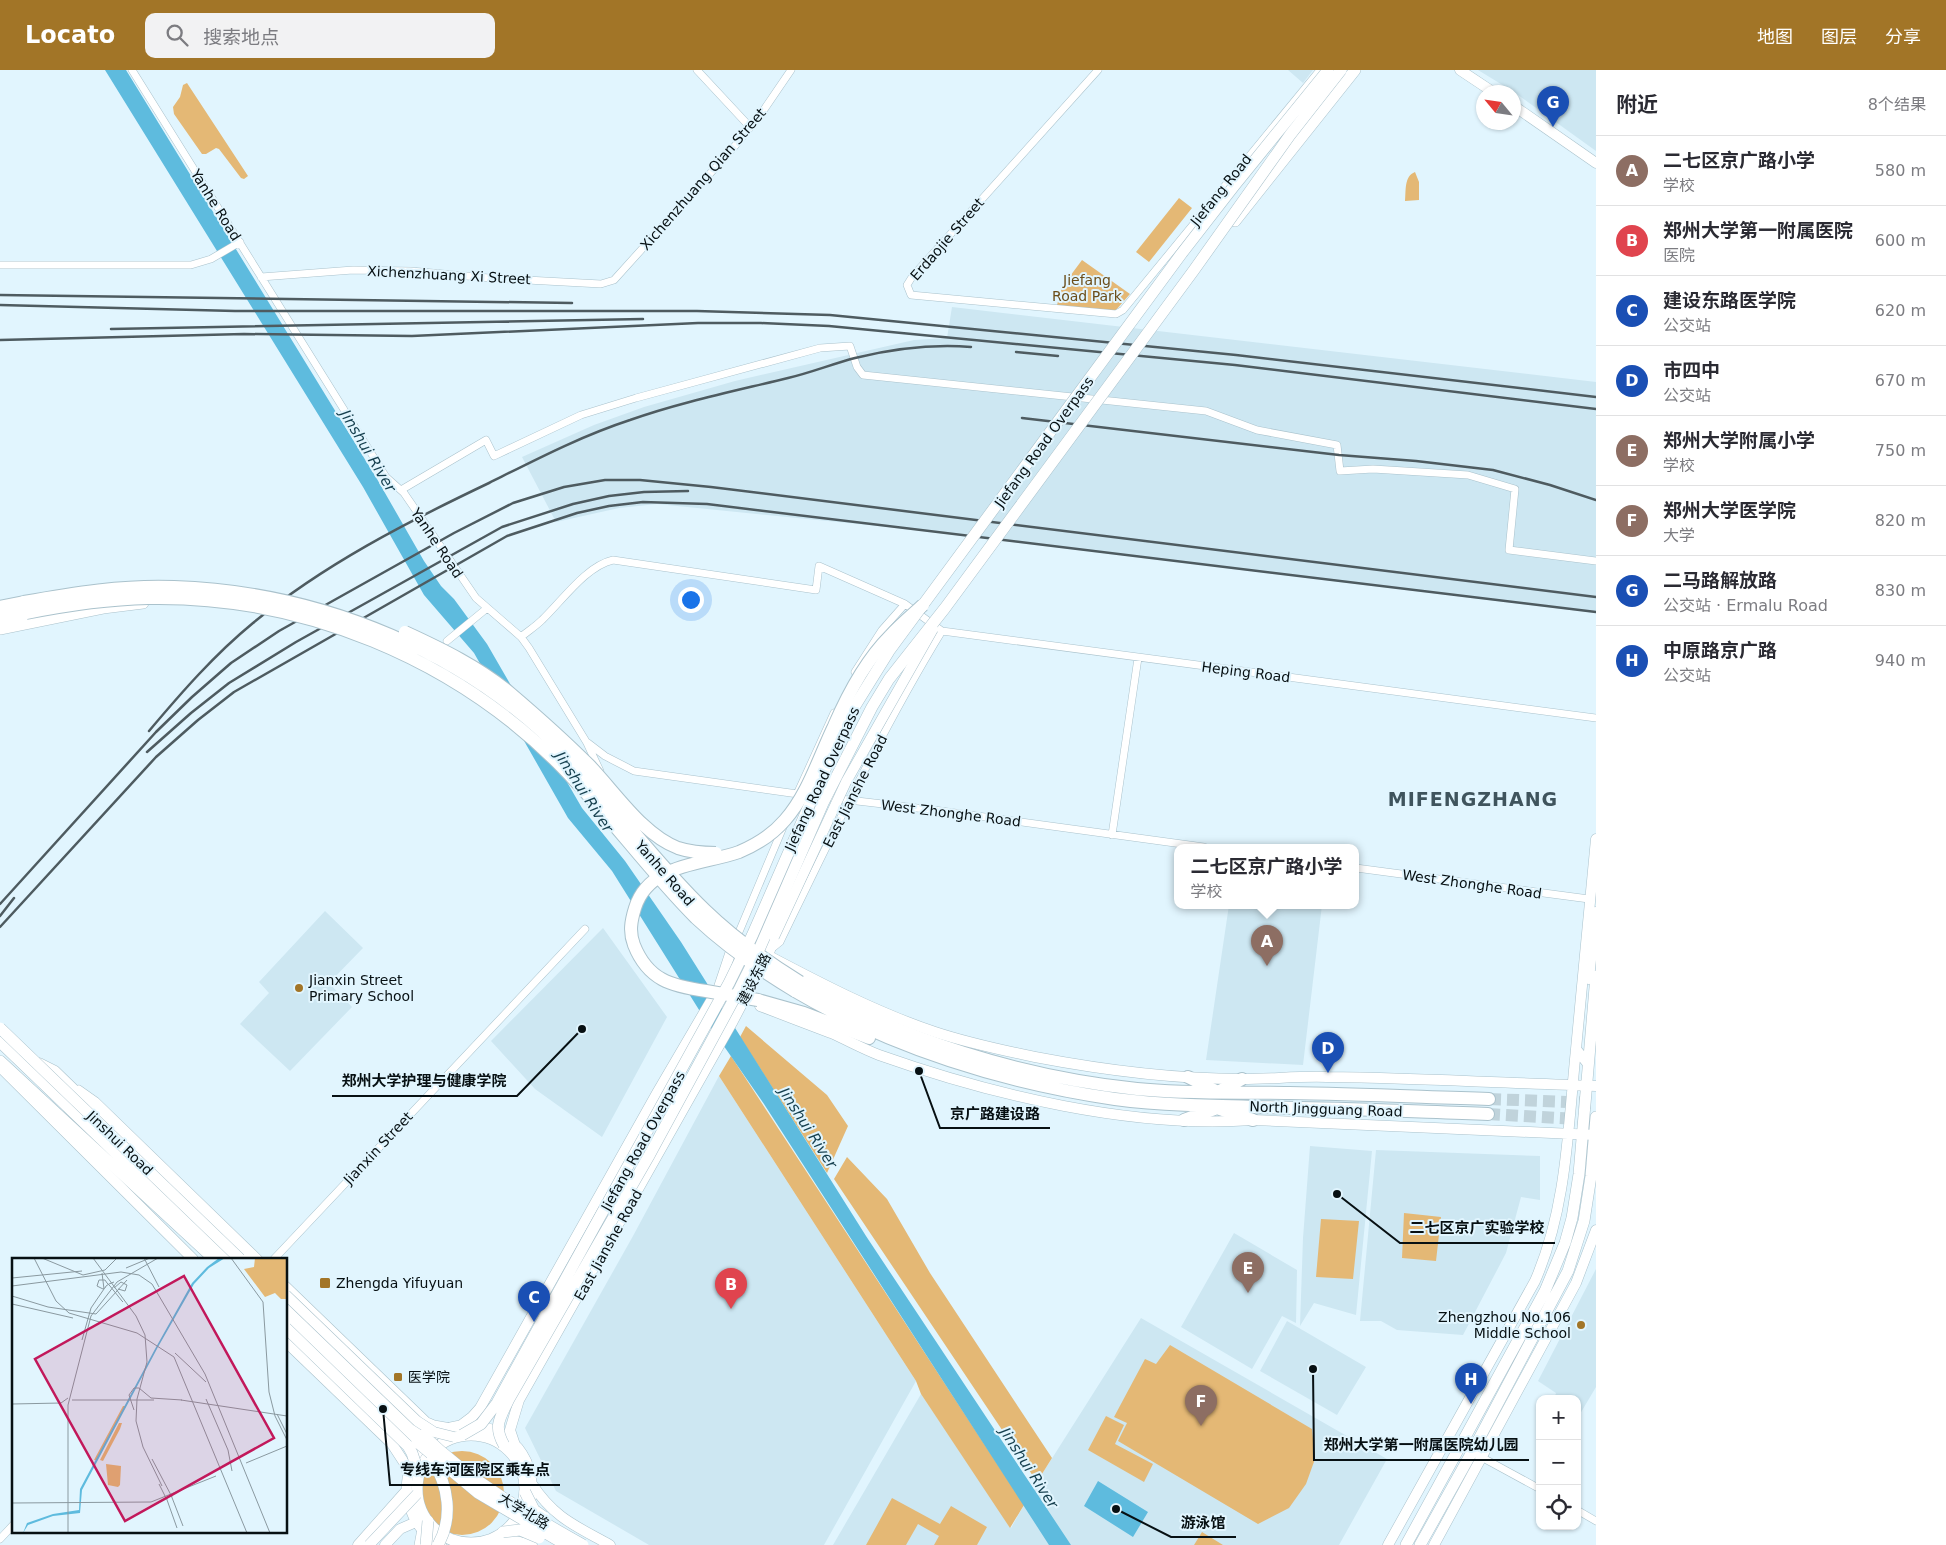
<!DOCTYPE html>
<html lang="zh">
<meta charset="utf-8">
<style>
body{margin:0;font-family:"DejaVu Sans","Noto Sans SC",sans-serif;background:#f2f2f3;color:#2b2b33}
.controls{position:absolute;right:15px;bottom:15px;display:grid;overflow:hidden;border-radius:10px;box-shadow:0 1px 4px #0004}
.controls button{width:45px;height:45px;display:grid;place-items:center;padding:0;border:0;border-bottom:1px solid #e1e1e2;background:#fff;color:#2b2b33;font:25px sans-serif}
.compass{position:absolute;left:1476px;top:15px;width:45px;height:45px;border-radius:50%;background:#fff;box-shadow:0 1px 4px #0004;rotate:299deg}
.you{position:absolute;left:690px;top:529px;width:18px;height:18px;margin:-12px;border:4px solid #fff;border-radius:50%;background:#1a73e8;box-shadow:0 0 0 8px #1a73e833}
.badge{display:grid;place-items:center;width:32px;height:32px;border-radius:50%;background:#a27527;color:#fff;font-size:16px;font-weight:700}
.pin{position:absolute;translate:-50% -41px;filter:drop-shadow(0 1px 2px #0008)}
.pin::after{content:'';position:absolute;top:26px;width:18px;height:15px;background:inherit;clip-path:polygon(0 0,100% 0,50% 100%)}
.popup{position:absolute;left:1174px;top:774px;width:185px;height:65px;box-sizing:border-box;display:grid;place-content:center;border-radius:10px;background:#fff;filter:drop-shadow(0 1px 4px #0005);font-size:16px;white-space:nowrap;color:#7c7c81}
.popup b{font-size:19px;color:#2b2b33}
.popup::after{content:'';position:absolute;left:50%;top:100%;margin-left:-10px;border:10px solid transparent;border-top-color:#fff}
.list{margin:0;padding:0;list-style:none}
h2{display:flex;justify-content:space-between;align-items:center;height:65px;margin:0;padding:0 20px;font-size:21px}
h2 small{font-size:16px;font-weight:400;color:#7c7c81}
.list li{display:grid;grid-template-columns:32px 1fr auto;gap:15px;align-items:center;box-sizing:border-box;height:70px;padding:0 20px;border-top:1px solid #e1e1e2}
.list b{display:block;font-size:19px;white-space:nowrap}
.list p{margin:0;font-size:16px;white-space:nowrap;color:#7c7c81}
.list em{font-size:16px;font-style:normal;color:#7c7c81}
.icon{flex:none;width:28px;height:28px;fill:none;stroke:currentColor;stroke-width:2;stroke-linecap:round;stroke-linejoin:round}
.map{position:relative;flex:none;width:1596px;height:1475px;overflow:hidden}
header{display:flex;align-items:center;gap:30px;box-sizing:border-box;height:70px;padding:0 25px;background:#a27527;color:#fff}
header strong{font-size:24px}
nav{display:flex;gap:28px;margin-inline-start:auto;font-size:18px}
.search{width:350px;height:45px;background:#f2f2f3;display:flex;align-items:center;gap:12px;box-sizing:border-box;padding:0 18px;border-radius:10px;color:#7c7c81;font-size:19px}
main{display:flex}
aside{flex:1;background:#fff}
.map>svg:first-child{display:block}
</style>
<header>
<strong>Locato</strong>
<div class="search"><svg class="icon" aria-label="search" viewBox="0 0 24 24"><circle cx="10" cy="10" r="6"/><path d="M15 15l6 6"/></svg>搜索地点</div>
<nav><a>地图</a><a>图层</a><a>分享</a></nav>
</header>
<main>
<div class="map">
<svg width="1596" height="1475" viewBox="0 0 1596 1475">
<rect width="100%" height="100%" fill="#e1f5fe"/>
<path fill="#cde7f2" d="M1288,0H1313L1303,13Z
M1478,0H1596V81L1514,22Z
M952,237L1596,312V543L898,458L657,434L619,438L556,452L522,387L594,355L644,337L735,311L914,270L947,268Z
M1229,835H1322L1303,995L1206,990Z
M325,841L363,878L329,913L352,937L290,1001L240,954L269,923L259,912Z
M603,858L667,947L602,1067L535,1019L491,971Z
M719,1006L916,1311L824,1475H649L556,1421L525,1358L633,1166Z
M1310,1076L1372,1081L1356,1245L1314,1233L1300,1256L1303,1168Z
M1376,1080L1540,1086V1130L1521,1127L1506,1183L1463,1265L1397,1260L1381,1251H1360Z
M1234,1163L1297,1200L1296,1253L1282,1246L1252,1299L1181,1257Z
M1596,1199V1317L1577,1349V1329H1554L1556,1323L1538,1311Z
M1141,1248L1387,1389L1339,1475H833L921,1324L1011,1458L1037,1412Z
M1287,1251L1366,1297L1337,1345L1260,1301Z"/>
<path fill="#e4b875" d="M187,13L248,106L244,109L241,108L219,79L216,78L206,84H202L174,44L173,37L180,27L183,15Z
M1415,102L1419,112V130L1405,131C1406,121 1404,106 1415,102Z
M1179,128L1192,138L1149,192L1136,182Z
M1082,190L1130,224L1116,240L1109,241L1057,235L1062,217Z
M746,956L827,1025L848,1056L827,1103L740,967Z
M731,986L1024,1435L1010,1458L921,1324L916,1311L719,1006Z
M847,1087L887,1129L930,1203L1052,1388L1037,1412L834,1109Z
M1404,1143L1441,1147L1436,1191L1402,1188Z
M1321,1149L1359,1151L1353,1209L1316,1207Z
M1170,1275L1312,1359L1315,1389L1306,1414L1289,1438L1258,1454L1118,1371L1127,1353L1114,1347L1145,1289L1156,1294Z
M1106,1346L1124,1355L1115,1374L1153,1394L1144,1412L1088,1380Z
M420 1423a42 42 0 1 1 84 0a42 42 0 1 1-84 0Z
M892,1428L940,1454L951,1436L987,1457L977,1475H934L939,1466L918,1454L906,1475H866Z
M1202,1462L1223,1475H1194Z"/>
<path fill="#5ebbde" d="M105,0H126L377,409L424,491L441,516L454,529L487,574L582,738L625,791L681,872L866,1166L1071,1475H1049L764,1034L701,943L612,801L568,748L474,583L424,525L363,417Z
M1098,1411L1148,1442L1133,1467L1084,1436Z"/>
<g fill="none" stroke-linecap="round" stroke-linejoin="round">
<path stroke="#c0d3db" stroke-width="12" stroke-dasharray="12 6" stroke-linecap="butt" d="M1489,1029L1596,1033
M1488,1044L1593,1050"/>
<g stroke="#aac2cc" stroke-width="8">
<path id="street" d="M132,0L386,407L404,423L476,528L521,567L529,578L587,673L600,701
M697,0L750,57
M1098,0L912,207L907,215L911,225L1116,244L1123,240L1320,0
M0,195H191L211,189L240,172
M261,207L353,200L411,201L489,208L601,214L614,210L734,77L761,44L791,0
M401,420L486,370L494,386L581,345L636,328L820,278L850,276L857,297L863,305L1206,341L1257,360L1337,375L1340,401L1373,399L1468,405L1515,419L1509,480L1596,491
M521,567C528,561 536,556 542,550C562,531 586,496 613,490L816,520L819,496L905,534L942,561L1596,648
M447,571L486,539
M855,602L882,560L905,534
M588,673L605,686L634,701L805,725
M798,722L834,643
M823,727L934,740L1204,777
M1112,765L1138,588
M1356,798L1589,829
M739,862L784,755
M770,880L780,872C831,767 881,661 942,561
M79,1019L96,1031L259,1189
M274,1189L585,859
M286,1215L427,1351L434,1354L451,1357
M1461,1376L1540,1419
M1577,1440L1596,1451
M0,1469L14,1454
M418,1475L421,1459"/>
</g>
<g stroke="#aac2cc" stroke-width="11">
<path id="secondary" d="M1460,0L1493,22
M1514,36L1596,93
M769,886C822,914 878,943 935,962C968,973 1001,980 1035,987C1103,1000 1173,1009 1242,1009C1271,1009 1299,1006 1327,1007C1417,1008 1506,1013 1596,1016
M1589,909L1596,842
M760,936C784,945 807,954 831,963C847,970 863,979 879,985C992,1025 1133,1059 1253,1050L1596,1065
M39,993L55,1001L249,1189
M1588,994L1576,979L1596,769
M1,998L193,1189
M286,1272L392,1374L405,1394L408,1404
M460,1356L472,1347L480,1338L657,1023L719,917L734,872
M515,1375L510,1360L519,1330L733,951L770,880L774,867
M532,1414C554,1448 576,1456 610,1475
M501,1473L516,1471L532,1475
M358,1475L406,1421
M385,1475L400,1459L416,1452
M441,1475C377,1438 410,1341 483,1357C496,1360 509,1367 518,1378C531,1394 535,1416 529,1436
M496,1475L508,1468L518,1457
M1388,1475L1535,1211C1567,1138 1568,1057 1576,979
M1434,1475L1576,1213L1596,1160"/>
</g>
<g stroke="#aac2cc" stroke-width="12">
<path id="primary" d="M1235,151L1355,0
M0,559L103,538L143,533
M0,972L226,1189
M0,991L214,1189
M286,1233L423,1365
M286,1247L417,1372
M417 1419a54 54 0 1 1 108 0a54 54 0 1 1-108 0Z
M1406,1475L1545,1221L1565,1173L1572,1148L1579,1104L1596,906
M1420,1475L1472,1382L1568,1201L1584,1151L1591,1106L1596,1047"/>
</g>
<g stroke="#aac2cc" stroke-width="14">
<path id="highway" d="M0,537L24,532
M0,549L26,543
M800,912C901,970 1022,1007 1137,1019C1187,1024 1238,1022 1289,1023C1355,1024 1422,1027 1489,1029
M795,921C892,978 1004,1013 1115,1029C1176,1037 1238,1036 1300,1038C1363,1039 1426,1042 1488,1044
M758,930L804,943L869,968
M1188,1007L1218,1022L1242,1009
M1184,1050L1217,1038L1253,1050
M1595,1065H1596"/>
</g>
<use href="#street" stroke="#fff" stroke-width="7"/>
<use href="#secondary" stroke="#fff" stroke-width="10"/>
<use href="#primary" stroke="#fff" stroke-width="11"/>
<use href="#highway" stroke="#fff" stroke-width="12"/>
<path stroke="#4e5b60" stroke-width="2.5" d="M0,225L572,233
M0,235L235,241H697L830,245L1236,285L1596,327
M111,259L643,249
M0,270L244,264L412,266L698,253H761L829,256L1235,295L1596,339
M1016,282L1058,286
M1022,348L1339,385L1416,391L1493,400L1550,415L1596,430
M149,661C181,623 214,585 253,553C323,495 407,452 489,413C535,390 581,366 630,350C681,332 735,321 788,308C810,303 832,294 855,288C892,279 933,274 971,277
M147,682L191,643L229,613L296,572L502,457L573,434L609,426L644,422L688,421
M0,834L156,662L192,627L231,593L279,561L454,463L513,433L564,417L605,410H640L711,417L1596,527
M0,846L14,828
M0,857L156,687L198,650L234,622L507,466L577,443L609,436L643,432L707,434L1596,542"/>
<g stroke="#aac2cc" stroke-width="11" stroke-linecap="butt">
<path id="secondary-bridge" d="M774,867L846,712L933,559
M286,1225L417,1351L434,1362L454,1367
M369,1475L417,1424"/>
</g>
<g stroke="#aac2cc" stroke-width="12" stroke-linecap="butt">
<path id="primary-bridge" d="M0,958L240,1189
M286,1258L408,1376L412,1383L419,1404
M423,1365C473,1413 523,1441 583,1475
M462,1365L481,1354L497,1333L729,913L752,866L840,665L853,639L889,581L1182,183L1234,116L1328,0
M417,1372L478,1423L566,1475
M504,1375C493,1356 500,1348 509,1329L650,1084L740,918L758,882L823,733L872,637L889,609L945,538L1194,200L1290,65L1341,0
M432,1390C449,1416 453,1448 438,1475
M525,1422L534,1440L544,1447
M503,1462L520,1460L539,1468
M426,1475L428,1451"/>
</g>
<g stroke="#aac2cc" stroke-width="14" stroke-linecap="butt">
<path id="highway-bridge" d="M24,532C73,523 124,515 174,517C323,522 471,583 573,692C618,740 657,794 705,840C734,868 766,891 800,912
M26,543C66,535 107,529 148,528C302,525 455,588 563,698C610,746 649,801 696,848C726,876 760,900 795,921
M405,562C442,579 479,597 510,623C537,646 564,670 589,695C615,722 643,765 678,778C690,782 703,783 716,783
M758,930C740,927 723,924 706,921C671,916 648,910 634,875C629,862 631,851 635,838C649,793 702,795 739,782C756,775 773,764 785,750C808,724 819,687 834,656C847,626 867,589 890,566C900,555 912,545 923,535"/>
</g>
<use href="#secondary-bridge" stroke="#fff" stroke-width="10"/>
<use href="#primary-bridge" stroke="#fff" stroke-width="11"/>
<use href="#highway-bridge" stroke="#fff" stroke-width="12"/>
</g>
<g fill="#a27527" stroke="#e1f5fe" stroke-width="2">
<circle cx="299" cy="918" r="5"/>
<rect x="319" y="1207" width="12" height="12" rx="2.5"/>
<circle cx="1581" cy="1255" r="5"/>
<rect x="393" y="1302" width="10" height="10" rx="2.5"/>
</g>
<g text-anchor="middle" stroke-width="4" stroke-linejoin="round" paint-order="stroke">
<g font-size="14" fill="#071013" stroke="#e1f5fe">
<text transform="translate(703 109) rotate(-49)" y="5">Xichenzhuang Qian Street</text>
<text transform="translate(1221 120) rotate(-51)" y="5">Jiefang Road</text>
<text transform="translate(216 135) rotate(58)" y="5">Yanhe Road</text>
<text transform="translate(947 169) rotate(-49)" y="5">Erdaojie Street</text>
<text transform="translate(449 205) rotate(3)" y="5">Xichenzhuang Xi Street</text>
<text transform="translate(1044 372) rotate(-54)" y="5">Jiefang Road Overpass</text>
<text transform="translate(437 473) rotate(56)" y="5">Yanhe Road</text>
<text transform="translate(1246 602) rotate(7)" y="5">Heping Road</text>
<text transform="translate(822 709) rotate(-65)" y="5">Jiefang Road Overpass</text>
<text transform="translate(855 721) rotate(-63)" y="5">East Jianshe Road</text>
<text transform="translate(951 743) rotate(7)" y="5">West Zhonghe Road</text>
<text transform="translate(665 803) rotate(49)" y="5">Yanhe Road</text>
<text transform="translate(1472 814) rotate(8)" y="5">West Zhonghe Road</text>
<text transform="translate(754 909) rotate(-63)" y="5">建设东路</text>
<text transform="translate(1326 1039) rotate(2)" y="5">North Jingguang Road</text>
<text transform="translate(643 1071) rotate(-61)" y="5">Jiefang Road Overpass</text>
<text transform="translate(120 1073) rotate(44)" y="5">Jinshui Road</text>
<text transform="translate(378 1078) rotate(-47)" y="5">Jianxin Street</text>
<text transform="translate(608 1175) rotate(-61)" y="5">East Jianshe Road</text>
<text transform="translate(524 1441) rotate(31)" y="5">大学北路</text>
</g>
<g font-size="14" fill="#6b4d19" stroke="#e1f5fe">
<text x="1087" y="215">Jiefang<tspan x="1087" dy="16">Road Park</tspan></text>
</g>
<g font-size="14" fill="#071013" stroke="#e1f5fe" text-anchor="start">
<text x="309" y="915">Jianxin Street<tspan x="309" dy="16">Primary School</tspan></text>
<text x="336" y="1218">Zhengda Yifuyuan</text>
<text x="1571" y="1252" text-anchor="end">Zhengzhou No.106<tspan x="1571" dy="16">Middle School</tspan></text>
<text x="408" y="1312">医学院</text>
</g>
<g font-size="15" font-style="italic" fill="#153f4e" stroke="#e1f5fe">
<text transform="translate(368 381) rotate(59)" y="5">Jinshui River</text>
<text transform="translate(584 722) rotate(57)" y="5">Jinshui River</text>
<text transform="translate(808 1058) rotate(57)" y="5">Jinshui River</text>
<text transform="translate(1029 1398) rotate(57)" y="5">Jinshui River</text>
</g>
<g font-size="19" font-weight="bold" letter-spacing="1" fill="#3f545d" stroke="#e1f5fe">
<text x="1473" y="736">MIFENGZHANG</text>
</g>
</g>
<g transform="translate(12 1188)">
<rect width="275" height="275" fill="#e1f5fe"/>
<path d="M243,0H275V41H269L263,35L253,39L232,11L242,9ZM111,148H114L85,202H82ZM107,165H110L108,171L91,203L88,202ZM94,206L109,208L108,227L106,229L96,227Z" fill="#e4b875"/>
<path d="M207,0H213L197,10L182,26L146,89L70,232L68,255L41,258L16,267L11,275L15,265L41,256L67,252L68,231L143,91L180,25L195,9Z" fill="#5ebbde"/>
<path fill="none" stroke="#8a99a0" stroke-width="1" d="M22,0L44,43L57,55L125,75L162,99L235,275M30,0L71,17L93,12L105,0M81,0L124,58L133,77L135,104L125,141L124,163L131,189L150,228M132,0L147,29M219,0L251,44L257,134L263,158L275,182M114,10L138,0M0,20L70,13M102,24L97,26L94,28L93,30L91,31L85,28L87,22H93L95,25L98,28L110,43L111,44M0,28L109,14L127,17L140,26L193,116L258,275M102,30L109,24L115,27L113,33L106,31M0,38L36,49L84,56L115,22M0,46L61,60M70,82L79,50L92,31L90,15M163,95L194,124M194,141L216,192L220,213M60,142H142M169,142L275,158M0,146L49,145L56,140M122,152L117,137L122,130H127L139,140L170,142M265,156L275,176M140,201L160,239M234,205L275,188M147,226L154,240M159,237L171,268M154,239L165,270M0,245L139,244L204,218M56,275V147L79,58L105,24L146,0"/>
<path fill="#c2185b" fill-opacity="0.15" stroke="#c2185b" stroke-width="2.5" d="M172,18L262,180L113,263L23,101Z"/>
<rect width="275" height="275" fill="none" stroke="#071013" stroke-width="2.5"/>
</g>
<path fill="none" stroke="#071013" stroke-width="2" d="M582 959L517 1026H332M919 1001L940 1058H1050M1337 1124L1400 1173H1555M1313 1299L1314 1390H1529M383 1339L390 1415H560M1116 1439L1171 1467H1236"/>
<g fill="#071013" stroke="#e1f5fe" stroke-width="2">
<circle cx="582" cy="959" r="5"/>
<circle cx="919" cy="1001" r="5"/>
<circle cx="1337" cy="1124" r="5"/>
<circle cx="1313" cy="1299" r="5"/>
<circle cx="383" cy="1339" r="5"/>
<circle cx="1116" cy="1439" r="5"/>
</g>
<g font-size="15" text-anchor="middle" font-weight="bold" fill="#071013" stroke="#e1f5fe" stroke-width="4" stroke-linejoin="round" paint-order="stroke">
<text x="424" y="1016">郑州大学护理与健康学院</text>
<text x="995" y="1049">京广路建设路</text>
<text x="1477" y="1163">二七区京广实验学校</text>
<text x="1421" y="1380">郑州大学第一附属医院幼儿园</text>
<text x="475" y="1405">专线车河医院区乘车点</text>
<text x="1203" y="1458">游泳馆</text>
</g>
</svg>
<div class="controls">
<button>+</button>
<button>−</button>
<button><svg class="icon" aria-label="locate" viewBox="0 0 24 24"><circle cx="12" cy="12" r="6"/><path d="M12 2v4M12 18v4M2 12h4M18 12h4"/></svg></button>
</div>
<svg class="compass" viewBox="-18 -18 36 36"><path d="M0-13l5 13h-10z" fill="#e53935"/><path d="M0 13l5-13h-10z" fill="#7c7c81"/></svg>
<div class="you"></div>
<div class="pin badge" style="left:1267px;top:896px;background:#8d6e63">A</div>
<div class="popup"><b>二七区京广路小学</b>学校</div>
<div class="pin badge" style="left:731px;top:1239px;background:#e0444e">B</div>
<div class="pin badge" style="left:534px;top:1252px;background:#1a4fb4">C</div>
<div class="pin badge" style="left:1328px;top:1003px;background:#1a4fb4">D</div>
<div class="pin badge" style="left:1248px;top:1223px;background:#8d6e63">E</div>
<div class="pin badge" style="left:1201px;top:1356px;background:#8d6e63">F</div>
<div class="pin badge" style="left:1553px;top:57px;background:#1a4fb4">G</div>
<div class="pin badge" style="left:1471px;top:1334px;background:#1a4fb4">H</div>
</div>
<aside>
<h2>附近<small>8个结果</small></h2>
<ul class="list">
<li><span class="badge" style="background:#8d6e63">A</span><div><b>二七区京广路小学</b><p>学校</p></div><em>580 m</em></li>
<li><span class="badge" style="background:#e0444e">B</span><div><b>郑州大学第一附属医院</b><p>医院</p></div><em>600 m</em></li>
<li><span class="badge" style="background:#1a4fb4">C</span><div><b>建设东路医学院</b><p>公交站</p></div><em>620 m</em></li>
<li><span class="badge" style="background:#1a4fb4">D</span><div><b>市四中</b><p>公交站</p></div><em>670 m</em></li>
<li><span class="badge" style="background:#8d6e63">E</span><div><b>郑州大学附属小学</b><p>学校</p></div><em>750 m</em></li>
<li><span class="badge" style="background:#8d6e63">F</span><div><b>郑州大学医学院</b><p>大学</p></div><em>820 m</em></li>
<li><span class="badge" style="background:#1a4fb4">G</span><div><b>二马路解放路</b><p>公交站 · Ermalu Road</p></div><em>830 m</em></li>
<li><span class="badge" style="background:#1a4fb4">H</span><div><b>中原路京广路</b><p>公交站</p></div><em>940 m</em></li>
</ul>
</aside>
</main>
